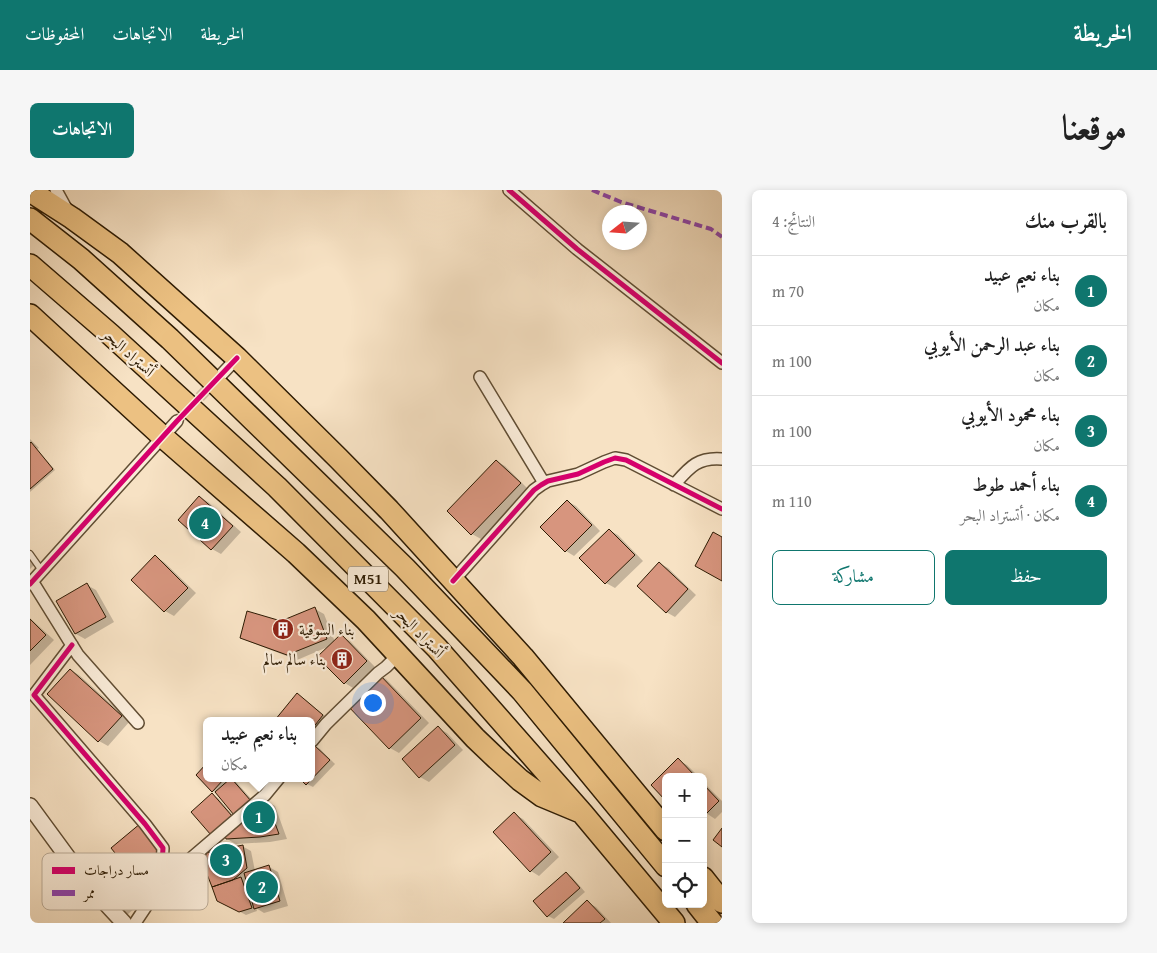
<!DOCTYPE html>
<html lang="ar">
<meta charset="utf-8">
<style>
body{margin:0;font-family:"Gentium Book Plus",Amiri,serif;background:#f6f6f6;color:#222;direction:rtl}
.controls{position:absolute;right:15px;bottom:15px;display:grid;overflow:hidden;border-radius:8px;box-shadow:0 2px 8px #0003}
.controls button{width:45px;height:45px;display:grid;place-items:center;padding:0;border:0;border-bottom:1px solid #e0e0e0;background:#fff;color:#222;font:25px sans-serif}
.compass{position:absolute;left:572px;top:15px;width:45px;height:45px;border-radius:50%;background:#fff;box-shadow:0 2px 8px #0003;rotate:253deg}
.you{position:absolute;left:342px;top:512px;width:18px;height:18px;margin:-12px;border:4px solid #fff;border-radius:50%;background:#1a73e8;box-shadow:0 0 0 8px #1a73e833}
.badge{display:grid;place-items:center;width:32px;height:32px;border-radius:50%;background:#0f766e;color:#fff;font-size:16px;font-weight:700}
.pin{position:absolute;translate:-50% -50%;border:2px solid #fff;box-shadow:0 1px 5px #0006}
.popup{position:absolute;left:173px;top:527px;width:112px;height:65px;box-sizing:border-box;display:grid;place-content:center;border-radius:8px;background:#fff;filter:drop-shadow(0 1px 4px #0005);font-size:16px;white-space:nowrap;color:#767676}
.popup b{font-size:19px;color:#222}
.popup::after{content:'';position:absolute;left:50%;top:100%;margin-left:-10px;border:10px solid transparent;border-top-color:#fff}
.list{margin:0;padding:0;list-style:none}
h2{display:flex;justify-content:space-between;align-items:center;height:65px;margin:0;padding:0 20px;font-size:21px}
h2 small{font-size:16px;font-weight:400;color:#767676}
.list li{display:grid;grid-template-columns:32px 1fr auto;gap:15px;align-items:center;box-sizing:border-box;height:70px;padding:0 20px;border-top:1px solid #e0e0e0}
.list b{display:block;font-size:19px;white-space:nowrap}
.list p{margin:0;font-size:16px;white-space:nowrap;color:#767676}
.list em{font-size:16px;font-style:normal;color:#767676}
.actions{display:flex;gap:10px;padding:15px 20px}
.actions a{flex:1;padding:11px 0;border:1px solid #0f766e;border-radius:8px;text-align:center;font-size:18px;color:#0f766e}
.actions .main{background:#0f766e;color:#fff}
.icon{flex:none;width:28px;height:28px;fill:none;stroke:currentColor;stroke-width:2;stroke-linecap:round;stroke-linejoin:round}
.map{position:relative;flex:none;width:692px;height:733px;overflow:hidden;direction:ltr;border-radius:8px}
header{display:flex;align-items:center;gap:30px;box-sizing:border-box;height:70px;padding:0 25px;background:#0f766e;color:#fff}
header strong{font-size:24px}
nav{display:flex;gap:28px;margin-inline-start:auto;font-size:18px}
.intro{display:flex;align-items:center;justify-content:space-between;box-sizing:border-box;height:120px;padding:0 30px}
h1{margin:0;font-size:35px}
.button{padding:12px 22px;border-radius:8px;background:#0f766e;color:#fff;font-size:18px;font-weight:700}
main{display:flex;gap:30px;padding:0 30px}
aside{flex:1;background:#fff;border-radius:8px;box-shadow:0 2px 8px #0003}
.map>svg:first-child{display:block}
</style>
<header>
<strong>الخريطة</strong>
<nav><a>الخريطة</a><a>الاتجاهات</a><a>المحفوظات</a></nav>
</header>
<div class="intro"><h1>موقعنا</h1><a class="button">الاتجاهات</a></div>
<main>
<aside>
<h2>بالقرب منك<small>النتائج: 4</small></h2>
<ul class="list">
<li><span class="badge">1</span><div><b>بناء نعيم عبيد</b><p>مكان</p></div><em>70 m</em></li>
<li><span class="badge">2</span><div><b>بناء عبد الرحمن الأيوبي</b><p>مكان</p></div><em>100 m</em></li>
<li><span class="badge">3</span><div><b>بناء محمود الأيوبي</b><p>مكان</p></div><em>100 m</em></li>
<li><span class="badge">4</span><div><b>بناء أحمد طوط</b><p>مكان · أتستراد البحر</p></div><em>110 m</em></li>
</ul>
<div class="actions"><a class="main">حفظ</a><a>مشاركة</a></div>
</aside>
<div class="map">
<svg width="692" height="733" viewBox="0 0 692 733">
<rect width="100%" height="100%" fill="#f7e2c4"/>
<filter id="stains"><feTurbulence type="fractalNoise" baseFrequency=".004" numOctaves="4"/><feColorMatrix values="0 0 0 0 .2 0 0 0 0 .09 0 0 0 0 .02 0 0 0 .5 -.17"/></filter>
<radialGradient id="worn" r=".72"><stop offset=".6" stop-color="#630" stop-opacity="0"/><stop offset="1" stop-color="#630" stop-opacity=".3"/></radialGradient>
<path fill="#0003" d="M0,249L9,258L7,259L25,280L0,302Z
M466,271L475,276L498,299L451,349L442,344Z
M170,307L178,312L211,342L191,364L182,359L149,330Z
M537,311L546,316L570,341L544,366L536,361Z
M579,340L588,345L613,371L585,398L576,393L551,368Z
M125,366L134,372L166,403L144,426L135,421L102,390Z
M0,368L5,374L0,379Z
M629,373L638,378L666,405L645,427L636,422Z
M57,395L66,400L84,432L55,449L46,444L28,411Z
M285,419L294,424L305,452L311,446L320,451L345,477L323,498L315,493L289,467L300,456L267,470L220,452L211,447Z
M0,428L24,450L0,475Z
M41,480L49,485L100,531L78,556L69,551Z
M348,484L356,489L399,533L369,563L360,558L318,514Z
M267,505L276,510L301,531L282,555V531L246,530Z
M408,538L417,543L433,560L399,592L390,587Z
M284,556L290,559L305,574L283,597L277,594L282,588V559Z
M648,570L657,575L669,587H636L622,595Z
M176,576V588H201L207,593L226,614L187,603L183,601L167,585Z
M673,592L692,611V622L685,629L673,621Z
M182,605L188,608L207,630L188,647Z
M236,611L245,616L257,649L240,652L206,654L197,649Z
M484,624L493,629L529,667L509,686L501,681Z
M120,639L139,665L138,688L123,702L114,697L83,658Z
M212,656L221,661L225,681L239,677L248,682L258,716L234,723L226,718L227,721L216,725L188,710Z
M87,683L93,686L114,710L97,725L91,722Z
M536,683L542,687L555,702L524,729L518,726L505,711Z
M557,712L566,717L581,733H535Z"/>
<path fill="#d7957e" stroke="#2d1b03" d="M1,252L23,279L0,299V253Z
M466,270L491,293L441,345L417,321Z
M169,306L203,336L181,360L148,330Z
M537,310L562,335L535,362L510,337Z
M579,339L605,365L575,394L549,368Z
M683,342L692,347V391L665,376Z
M125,365L158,398L134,422L101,390Z
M629,372L658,399L636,423L607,396Z
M57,393L76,427L45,444L26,411Z
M285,417L297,449L257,465L210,448L217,421L251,431Z
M0,429L16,445L0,461Z
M311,444L337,471L314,494L287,467Z
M40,479L92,526L68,552L17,504Z
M348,483L391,528L359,559L316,514Z
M267,503L293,525L282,539V531L245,530Z
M408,536L425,555L389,588L372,569Z
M284,555L300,570L276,595L269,588H282V557Z
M648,568L666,587H636V611L621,595Z
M176,574V588H195L182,602L166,585Z
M201,588L221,611L204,625L185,602Z
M673,594L689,611L675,625L673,623Z
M182,603L202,626L181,645L161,622Z
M236,609L249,644L230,647L196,649L195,646Z
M484,622L521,662L500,682L463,642Z
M111,633L130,659L129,683L113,698L81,658Z
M692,638V657L683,650Z
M213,655L217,678L203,690L182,697L175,679L176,663Z
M239,675L250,711L224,719L214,683Z
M87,681L109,706L90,723L66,698Z
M536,682L550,698L517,727L503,711Z
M211,687L222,718L209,722L187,711L182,697Z
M557,710L575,729L570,733H533Z"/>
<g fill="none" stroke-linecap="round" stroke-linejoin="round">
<path stroke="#cfba9d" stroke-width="11" stroke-dasharray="11 5.5" stroke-linecap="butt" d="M147,231L187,189"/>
<g stroke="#604d33" stroke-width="8">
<path id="service" d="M0,364L12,381"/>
</g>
<g stroke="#604d33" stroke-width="14">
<path id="minor" d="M26,0L37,20
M479,0L547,59L692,173
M192,184L207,168
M450,187L514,293
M644,295C659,278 667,267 692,269
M2,391L48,465L108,533
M423,391L504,300L511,295L518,291L548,284L574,272L585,268L596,270L692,319
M0,394L147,231
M42,455L4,505L115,634L133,658L131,694
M282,551L296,534L348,483L356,477L368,465
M105,733L131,694L235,605L249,588"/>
</g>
<g stroke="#604d33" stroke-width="18">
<path id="tertiary" d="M0,616L55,691L94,733"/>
</g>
<g stroke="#2d1b03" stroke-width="24">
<path id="motorway" d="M0,1L42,28L90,63L207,168L308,268L359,320L493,467L636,640
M0,29L51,69L140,149L375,378L492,501L636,676
M0,75L81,145L247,297L407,458L553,624L644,733
M0,125L133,247L266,363L336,430L445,548L467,569L490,590L512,606L548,621
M673,688L692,712
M667,714L682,733"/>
</g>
<use href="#service" stroke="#faecd9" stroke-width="5.5"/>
<use href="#minor" stroke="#faecd9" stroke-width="11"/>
<use href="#tertiary" stroke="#faecd9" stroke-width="15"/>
<use href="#motorway" stroke="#ecc182" stroke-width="21"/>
<path stroke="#8e44ad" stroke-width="4" stroke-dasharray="8 4" stroke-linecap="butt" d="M562,0L591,12L681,39L692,47"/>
<g stroke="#faecd9" stroke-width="8">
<path id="cycleway" d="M479,0L547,59L692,173
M423,391L504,300L511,295L518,291L548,284L574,272L585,268L596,270L692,319
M0,394L147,231L207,168
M42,455L4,505L115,634L133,658L131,694"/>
</g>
<use href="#cycleway" stroke="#d6006c" stroke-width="5"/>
</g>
<defs>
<g id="building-disc" transform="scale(1.125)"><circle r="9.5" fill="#8f2418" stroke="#faecd9"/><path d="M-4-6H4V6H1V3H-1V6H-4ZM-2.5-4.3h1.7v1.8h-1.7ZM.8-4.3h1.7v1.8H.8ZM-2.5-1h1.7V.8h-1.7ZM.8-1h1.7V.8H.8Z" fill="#fff"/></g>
</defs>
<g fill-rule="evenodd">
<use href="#building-disc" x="253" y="439"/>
<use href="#building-disc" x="312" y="469"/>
</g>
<g text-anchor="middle" stroke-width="4.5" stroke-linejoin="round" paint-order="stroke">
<rect fill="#faecd9" stroke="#6a5a43" stroke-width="1" x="318" y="376.5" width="40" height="25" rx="4"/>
<g font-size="15" font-weight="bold" fill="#2d1b03">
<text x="338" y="394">M51</text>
</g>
<g font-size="16" fill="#2d1b03" stroke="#faecd9">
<text transform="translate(99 162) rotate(42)" y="6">أتستراد البحر</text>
<text transform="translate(390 442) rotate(46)" y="6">أتستراد البحر</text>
</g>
<g font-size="16" fill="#2d1b03" stroke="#faecd9" text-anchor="start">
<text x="269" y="445">بناء السوقية</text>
<text x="296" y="475" text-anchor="end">بناء سالم سالم</text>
</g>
</g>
<rect x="12" y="663" width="166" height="57" rx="8" fill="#faecd9" stroke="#bcad99" stroke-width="1"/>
<rect x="22" y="677" width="23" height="7" fill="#d6006c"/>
<rect x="22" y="700" width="23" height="6" fill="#8e44ad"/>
<g font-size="14" fill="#2d1b03">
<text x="54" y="685">مسار دراجات</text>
<text x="54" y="708">ممر</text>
</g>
<rect width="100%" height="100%" filter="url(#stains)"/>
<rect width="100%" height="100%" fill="url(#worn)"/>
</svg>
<div class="controls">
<button>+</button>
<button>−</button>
<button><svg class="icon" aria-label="locate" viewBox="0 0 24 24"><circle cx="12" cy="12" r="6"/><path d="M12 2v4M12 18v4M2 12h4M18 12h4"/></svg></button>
</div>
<svg class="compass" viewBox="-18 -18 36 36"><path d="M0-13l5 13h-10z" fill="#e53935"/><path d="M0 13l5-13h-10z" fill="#767676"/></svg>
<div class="you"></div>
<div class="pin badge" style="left:229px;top:627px">1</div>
<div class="popup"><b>بناء نعيم عبيد</b>مكان</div>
<div class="pin badge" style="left:232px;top:697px">2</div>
<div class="pin badge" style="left:196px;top:670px">3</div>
<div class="pin badge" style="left:175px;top:333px">4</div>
</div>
</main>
